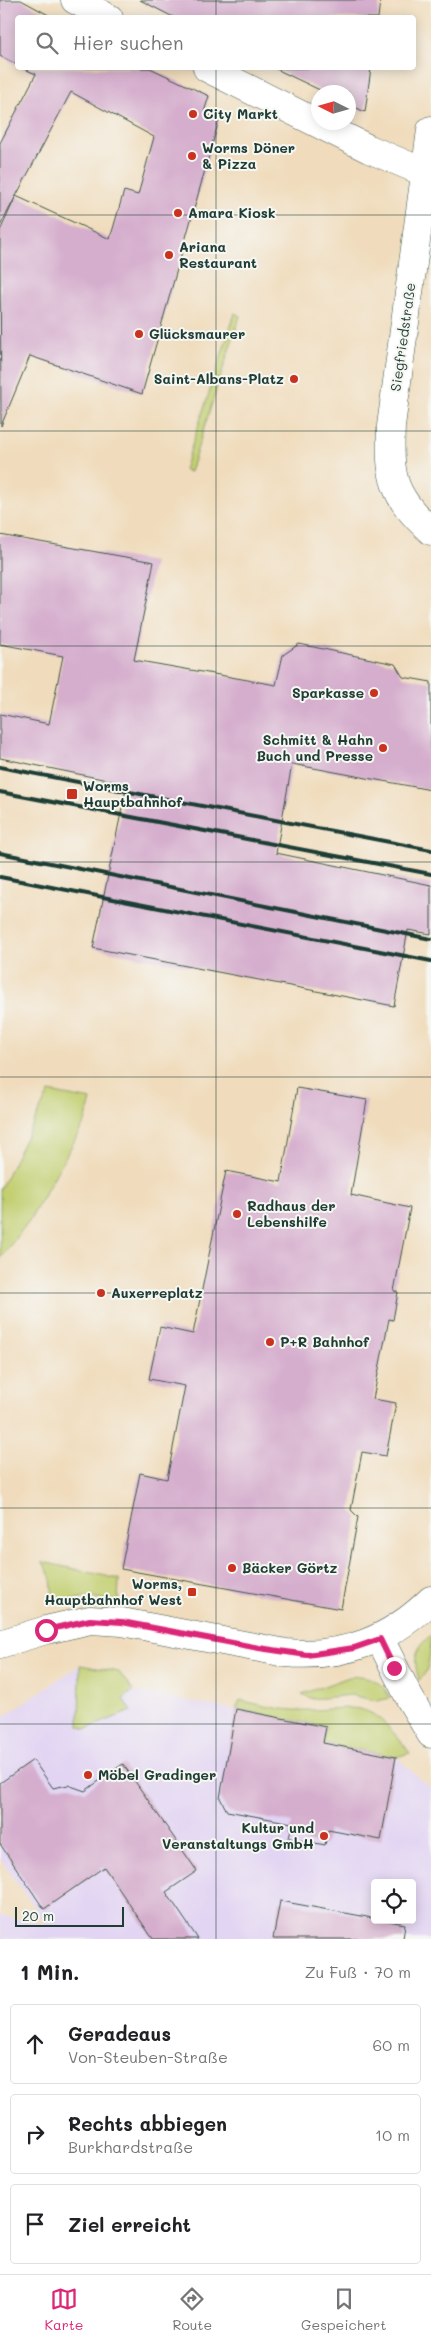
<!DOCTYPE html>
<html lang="de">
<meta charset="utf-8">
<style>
body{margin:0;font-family:Mali,sans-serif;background:#f6f6f6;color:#202124}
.controls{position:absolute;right:15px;bottom:15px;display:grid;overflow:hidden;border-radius:5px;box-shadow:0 2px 12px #0003}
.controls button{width:45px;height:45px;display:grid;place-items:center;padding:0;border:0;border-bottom:1px solid #e0e0e0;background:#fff;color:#202124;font:25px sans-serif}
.compass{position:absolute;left:311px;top:85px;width:45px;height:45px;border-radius:50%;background:#fff;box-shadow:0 2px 12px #0003;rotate:275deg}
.scale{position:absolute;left:15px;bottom:12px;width:109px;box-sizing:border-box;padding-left:5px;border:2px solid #1f3d34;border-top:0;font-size:14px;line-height:18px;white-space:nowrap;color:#1f3d34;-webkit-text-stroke:4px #f6f6f2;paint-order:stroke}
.stop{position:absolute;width:15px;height:15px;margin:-11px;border:4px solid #db2777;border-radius:50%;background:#fff}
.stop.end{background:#db2777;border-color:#fff;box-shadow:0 1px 5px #0008}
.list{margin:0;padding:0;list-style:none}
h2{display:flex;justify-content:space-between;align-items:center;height:65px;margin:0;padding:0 20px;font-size:21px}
h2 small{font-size:16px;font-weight:400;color:#757577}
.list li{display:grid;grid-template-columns:32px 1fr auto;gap:15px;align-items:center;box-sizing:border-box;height:80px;margin:0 10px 10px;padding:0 10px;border:1px solid #e0e0e0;border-radius:5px}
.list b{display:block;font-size:19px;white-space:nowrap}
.list p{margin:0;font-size:16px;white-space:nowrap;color:#757577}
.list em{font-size:16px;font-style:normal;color:#757577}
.icon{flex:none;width:28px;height:28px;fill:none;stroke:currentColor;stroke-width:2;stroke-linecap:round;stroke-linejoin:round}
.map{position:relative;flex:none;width:431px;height:1939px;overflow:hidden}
.search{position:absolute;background:#fff;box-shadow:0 2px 12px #0003;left:15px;right:15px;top:15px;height:55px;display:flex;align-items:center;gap:12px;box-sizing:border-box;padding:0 18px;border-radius:5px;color:#757577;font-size:19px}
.sheet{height:335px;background:#fff}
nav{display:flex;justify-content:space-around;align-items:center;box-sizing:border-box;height:70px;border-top:1px solid #e0e0e0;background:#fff;font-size:14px;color:#757577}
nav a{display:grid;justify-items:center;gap:2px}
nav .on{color:#db2777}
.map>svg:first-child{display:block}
</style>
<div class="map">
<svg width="431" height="1939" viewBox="0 0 431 1939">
<rect width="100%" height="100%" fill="#f6f6f2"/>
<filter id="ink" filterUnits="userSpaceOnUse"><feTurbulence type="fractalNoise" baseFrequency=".02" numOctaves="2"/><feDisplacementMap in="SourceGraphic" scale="10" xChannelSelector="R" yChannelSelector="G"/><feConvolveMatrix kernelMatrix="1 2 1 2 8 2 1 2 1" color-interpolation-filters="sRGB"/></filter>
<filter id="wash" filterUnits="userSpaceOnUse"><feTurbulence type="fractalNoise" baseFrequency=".0096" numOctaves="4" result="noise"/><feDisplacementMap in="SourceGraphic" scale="20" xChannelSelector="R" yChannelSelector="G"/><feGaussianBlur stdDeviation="1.12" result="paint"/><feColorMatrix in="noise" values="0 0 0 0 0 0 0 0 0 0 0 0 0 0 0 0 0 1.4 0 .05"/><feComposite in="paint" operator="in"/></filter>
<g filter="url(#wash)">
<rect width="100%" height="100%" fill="#f0dcbc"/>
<path fill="#e2d4f3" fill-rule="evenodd" d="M80,1665L79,1726L86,1729L130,1711L123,1699L133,1691L326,1727L323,1743L396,1757L431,1789V1939H0V1916L46,1924L0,1858V1719ZM375,1883H412V1920H375Z"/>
<path fill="#c3cf71" stroke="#718652" d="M235,313L240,316L190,472L184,470Z
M49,1092L91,1100L85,1122L31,1218L0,1259V1189Z
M43,1562L119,1579L118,1602L89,1597L57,1601L53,1599L51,1578Z
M431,1635C431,1648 430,1673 419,1680C413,1660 414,1649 431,1635Z
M80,1665L119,1672L133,1691L123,1699L131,1711L86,1729L79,1726Z
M360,1676C376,1678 383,1685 390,1698L377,1701L351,1695L313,1699L302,1694L349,1677Z
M240,1700C257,1704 275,1709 293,1710C360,1712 363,1691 410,1753L396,1757L323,1743L326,1727L236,1709Z"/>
<g id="blocks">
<path fill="#d5aecd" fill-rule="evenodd" d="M0,0H21L54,18H18V65L0,56Z
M140,0H380L378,18H175Z
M22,68H150L209,96L204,112L219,120L142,394L30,356L1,426L0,231L16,196L0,226V143L36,74ZM71,92L154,137L138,195L124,191L110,239L16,196Z
M274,68H371L365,112L348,104V92H324Z
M0,535L154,562L134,660L276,685L283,655L299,644L395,664L403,677L431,682V790L292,764L276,853L431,885V934L408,930L394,1006L93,948L127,784L0,758V714L49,724L63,656L0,644Z
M297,1088L367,1100L351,1195L410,1208L394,1291L398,1292L393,1320L389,1319L373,1399L396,1403L386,1456L362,1452L351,1510L358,1517L341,1609L121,1569L140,1473L167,1479L185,1386L149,1379L160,1327L193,1334L226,1171L281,1182Z
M236,1709L326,1727L323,1743L396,1757L381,1840L328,1830L325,1845L289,1838L292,1823L227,1811L220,1798Z
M33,1760L53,1788L68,1785L85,1791L123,1764L197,1871L166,1892L198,1939H153L104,1867L44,1909L0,1844V1783Z
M280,1901L405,1924L403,1939H273Z"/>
</g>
</g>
<g filter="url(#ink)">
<use href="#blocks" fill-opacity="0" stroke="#3e5548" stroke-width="1"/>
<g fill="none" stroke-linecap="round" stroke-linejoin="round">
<g stroke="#3e5548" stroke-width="29">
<path id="minor" d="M380,1639L410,1699L431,1734"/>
</g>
<g stroke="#3e5548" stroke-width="29">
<path id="tertiary" d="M75,0L109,18
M207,68L369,149L426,173
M431,130L391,426C389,477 392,496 431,531
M0,1644L46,1630L90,1620L122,1622L286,1653C344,1658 390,1640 431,1600"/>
</g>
<use href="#minor" stroke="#fff" stroke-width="28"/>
<use href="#tertiary" stroke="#fff" stroke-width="28"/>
<path stroke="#1f3d34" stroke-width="4" d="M0,767L431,850
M0,792L431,874
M0,853L431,939
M0,877L431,961"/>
</g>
</g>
<g fill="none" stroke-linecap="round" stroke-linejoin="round" filter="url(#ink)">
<path stroke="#db2777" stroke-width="6" d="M46,1630L90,1620L122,1622L259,1648L307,1655L354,1648L380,1639L394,1668"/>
</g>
<path fill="none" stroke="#1f3d34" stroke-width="1" stroke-opacity="0.55" d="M216,0V18M216,68V1939M0,215H431M0,431H431M0,646H431M0,862H431M0,1077H431M0,1293H431M0,1508H431M0,1724H431"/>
<g fill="#c8321e" stroke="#f6f6f2" stroke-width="2">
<circle cx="193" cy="114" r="5"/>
<circle cx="192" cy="156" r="5"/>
<circle cx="178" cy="213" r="5"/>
<circle cx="169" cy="255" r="5"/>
<circle cx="139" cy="334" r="5"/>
<circle cx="294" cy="379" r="5"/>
<circle cx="374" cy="693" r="5"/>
<circle cx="383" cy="748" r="5"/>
<rect x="66" y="788" width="12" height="12" rx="2.5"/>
<circle cx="237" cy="1214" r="5"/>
<circle cx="101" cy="1293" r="5"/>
<circle cx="270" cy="1342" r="5"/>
<circle cx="232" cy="1568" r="5"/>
<rect x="187" y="1587" width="10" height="10" rx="2.5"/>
<circle cx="88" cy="1775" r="5"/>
<circle cx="324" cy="1836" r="5"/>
</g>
<g text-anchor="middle" stroke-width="4" stroke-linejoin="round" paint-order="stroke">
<g font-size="14" font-weight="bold" fill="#1f3d34" stroke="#f6f6f2" text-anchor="start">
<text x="203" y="119">City Markt</text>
<text x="202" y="153">Worms Döner<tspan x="202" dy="16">&amp; Pizza</tspan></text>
<text x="188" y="218">Amara Kiosk</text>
<text x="179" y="252">Ariana<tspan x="179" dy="16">Restaurant</tspan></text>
<text x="149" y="339">Glücksmaurer</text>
<text x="284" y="384" text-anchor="end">Saint-Albans-Platz</text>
<text x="364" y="698" text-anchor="end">Sparkasse</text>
<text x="373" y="745" text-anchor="end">Schmitt &amp; Hahn<tspan x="373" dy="16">Buch und Presse</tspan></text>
<text x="83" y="791">Worms<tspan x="83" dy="16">Hauptbahnhof</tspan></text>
<text x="247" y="1211">Radhaus der<tspan x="247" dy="16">Lebenshilfe</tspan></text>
<text x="111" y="1298">Auxerreplatz</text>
<text x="280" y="1347">P+R Bahnhof</text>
<text x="242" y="1573">Bäcker Görtz</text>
<text x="182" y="1589" text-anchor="end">Worms,<tspan x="182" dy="16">Hauptbahnhof West</tspan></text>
<text x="98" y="1780">Möbel Gradinger</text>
<text x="314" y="1833" text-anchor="end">Kultur und<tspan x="314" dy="16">Veranstaltungs GmbH</tspan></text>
</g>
<g font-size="14" fill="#1f3d34" stroke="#f6f6f2">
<text transform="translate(403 337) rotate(-82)" y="5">Siegfriedstraße</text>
</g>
</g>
</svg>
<div class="controls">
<button><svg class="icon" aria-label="locate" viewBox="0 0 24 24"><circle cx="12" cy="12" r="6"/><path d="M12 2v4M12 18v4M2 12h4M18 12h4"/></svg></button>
</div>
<svg class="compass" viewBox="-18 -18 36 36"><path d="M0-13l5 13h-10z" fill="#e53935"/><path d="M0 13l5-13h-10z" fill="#757577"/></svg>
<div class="scale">20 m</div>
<div class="stop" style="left:46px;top:1630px"></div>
<div class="stop end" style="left:394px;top:1668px"></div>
<div class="search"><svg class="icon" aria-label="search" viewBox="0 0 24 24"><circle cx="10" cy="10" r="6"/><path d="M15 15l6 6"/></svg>Hier suchen</div>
</div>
<section class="sheet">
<h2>1 Min.<small>Zu Fuß · 70 m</small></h2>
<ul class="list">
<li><svg class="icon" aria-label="ahead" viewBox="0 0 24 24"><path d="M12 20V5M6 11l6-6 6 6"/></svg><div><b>Geradeaus</b><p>Von-Steuben-Straße</p></div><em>60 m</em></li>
<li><svg class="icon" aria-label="right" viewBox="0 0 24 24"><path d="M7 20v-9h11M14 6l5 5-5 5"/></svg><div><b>Rechts abbiegen</b><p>Burkhardstraße</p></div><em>10 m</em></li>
<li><svg class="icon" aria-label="arrive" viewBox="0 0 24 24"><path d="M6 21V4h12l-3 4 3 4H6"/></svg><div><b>Ziel erreicht</b></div></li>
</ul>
</section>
<nav>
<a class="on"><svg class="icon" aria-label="map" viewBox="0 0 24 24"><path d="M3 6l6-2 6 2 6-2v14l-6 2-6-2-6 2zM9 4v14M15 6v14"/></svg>Karte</a>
<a><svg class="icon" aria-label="directions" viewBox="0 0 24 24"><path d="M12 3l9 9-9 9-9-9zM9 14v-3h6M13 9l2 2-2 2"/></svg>Route</a>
<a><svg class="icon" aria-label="saved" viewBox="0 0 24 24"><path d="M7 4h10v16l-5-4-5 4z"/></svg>Gespeichert</a>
</nav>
